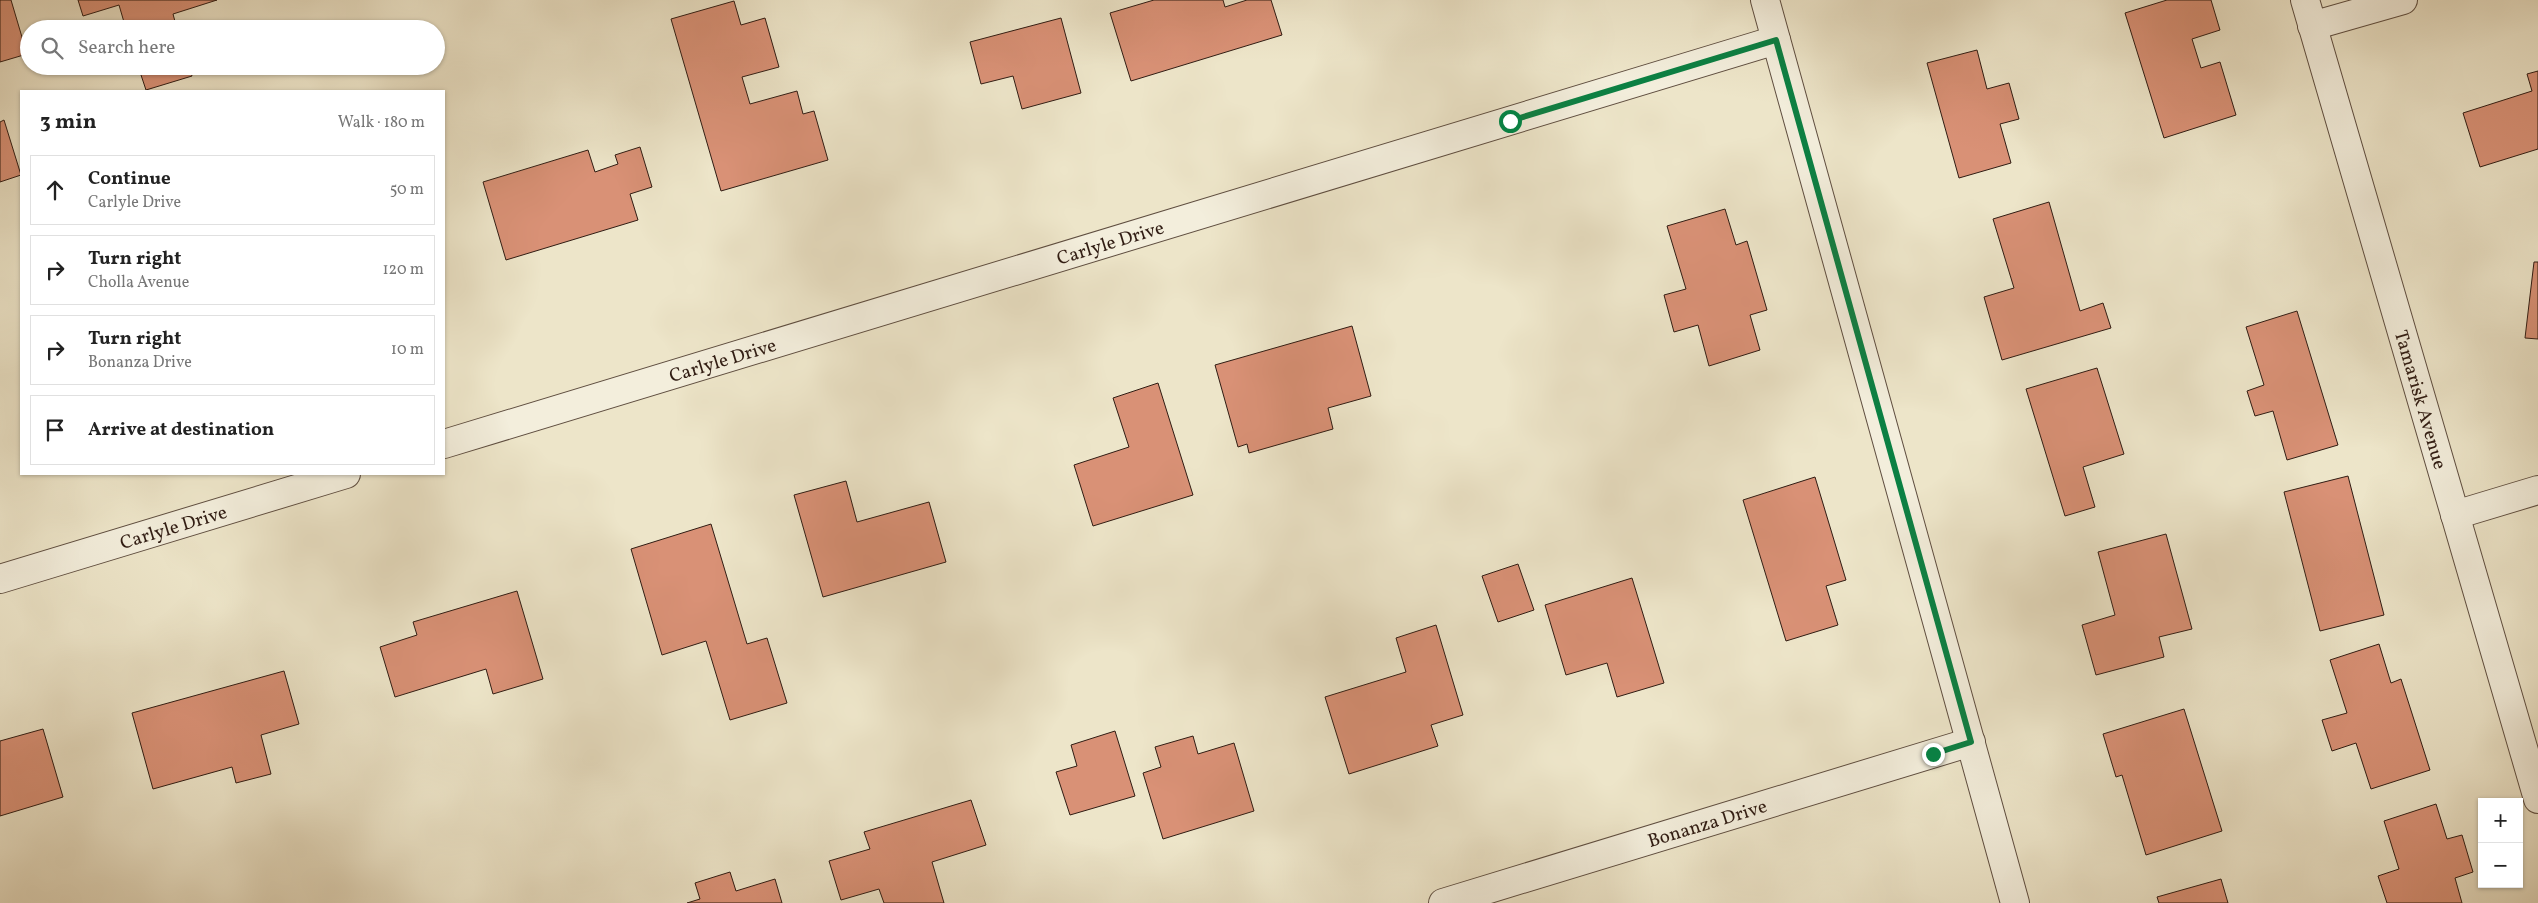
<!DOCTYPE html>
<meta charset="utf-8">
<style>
body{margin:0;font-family:Vollkorn,serif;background:#f6f6f6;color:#222}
.controls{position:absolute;right:15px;bottom:15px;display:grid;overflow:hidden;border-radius:0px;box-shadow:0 1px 4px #0004}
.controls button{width:45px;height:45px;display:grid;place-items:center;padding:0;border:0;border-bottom:1px solid #e0e0e0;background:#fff;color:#222;font:25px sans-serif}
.stop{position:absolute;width:15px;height:15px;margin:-11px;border:4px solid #0b8043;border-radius:50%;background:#fff}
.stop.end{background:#0b8043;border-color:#fff;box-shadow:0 1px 5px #0008}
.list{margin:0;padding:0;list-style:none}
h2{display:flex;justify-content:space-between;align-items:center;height:65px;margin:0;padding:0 20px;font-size:21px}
h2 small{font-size:16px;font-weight:400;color:#767676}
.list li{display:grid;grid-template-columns:32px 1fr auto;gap:15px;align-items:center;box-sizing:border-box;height:70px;margin:0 10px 10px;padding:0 10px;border:1px solid #e0e0e0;border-radius:0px}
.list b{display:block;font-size:19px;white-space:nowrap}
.list p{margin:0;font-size:16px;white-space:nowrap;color:#767676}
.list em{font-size:16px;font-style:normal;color:#767676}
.icon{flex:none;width:28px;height:28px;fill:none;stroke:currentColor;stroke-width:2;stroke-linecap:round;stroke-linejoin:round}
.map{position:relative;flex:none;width:2538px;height:903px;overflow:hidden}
.search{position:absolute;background:#fff;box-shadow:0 1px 4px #0004;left:20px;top:20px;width:425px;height:55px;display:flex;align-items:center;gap:12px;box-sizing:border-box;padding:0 18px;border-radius:28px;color:#767676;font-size:19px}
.panel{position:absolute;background:#fff;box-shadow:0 1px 4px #0004;left:20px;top:90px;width:425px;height:385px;border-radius:0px}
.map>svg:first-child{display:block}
</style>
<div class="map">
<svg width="2538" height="903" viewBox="0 0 2538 903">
<rect width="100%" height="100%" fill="#ede5c9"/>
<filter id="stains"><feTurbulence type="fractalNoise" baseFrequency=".004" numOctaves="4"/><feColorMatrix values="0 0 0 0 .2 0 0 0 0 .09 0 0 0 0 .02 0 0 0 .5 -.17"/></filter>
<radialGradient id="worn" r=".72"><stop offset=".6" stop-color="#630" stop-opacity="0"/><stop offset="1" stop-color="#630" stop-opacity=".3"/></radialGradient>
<path fill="#d99176" stroke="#301c13" d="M0,0H11L27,54L0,62Z
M78,0H217L173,14L177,29H126L119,5L83,16Z
M1154,0H1223L1225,7L1247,0H1271L1282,35L1131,81L1110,13Z
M2167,0H2211L2220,30L2192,39L2201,68L2220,62L2236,115L2164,138L2125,13Z
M734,1L741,25L765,18L779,67L742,77L750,104L797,91L803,114L814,111L828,160L721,191L671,19Z
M1061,18L1081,93L1022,109L1013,76L981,84L970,42Z
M1977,50L1987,89L2009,83L2019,119L2000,124L2011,163L1959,178L1927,63Z
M138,66H189L192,76L146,90Z
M2538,71V149L2480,167L2463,113L2532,91L2527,74Z
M4,120L21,175L0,182V122Z
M640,147L652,187L630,194L638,220L506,260L483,182L588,150L595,172L618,164L615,155Z
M2049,202L2080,311L2103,303L2111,328L2002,360L1984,297L2014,288L1993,219Z
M1725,209L1736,245L1747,241L1767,310L1750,315L1760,350L1709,366L1698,325L1674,332L1664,295L1686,289L1667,226Z
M2534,262H2538V339L2525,338Z
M2297,311L2338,445L2287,460L2273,411L2255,416L2247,391L2264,385L2246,327Z
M1352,326L1371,396L1328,408L1333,429L1249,453L1247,444L1238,447L1215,365Z
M2097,368L2124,454L2083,467L2095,507L2065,516L2026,389Z
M1158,383L1193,495L1093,526L1074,465L1129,447L1113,398Z
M2348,476L2384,615L2320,631L2284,492Z
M1815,477L1846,580L1826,586L1838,625L1786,641L1743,500Z
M846,481L857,522L929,502L946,562L823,597L794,495Z
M711,524L747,644L767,638L787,703L730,720L706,641L662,655L631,549Z
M2166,534L2192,629L2159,637L2164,657L2096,675L2082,625L2115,615L2098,552Z
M1518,564L1534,610L1498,622L1482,576Z
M1632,578L1664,683L1617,697L1607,663L1566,675L1545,605Z
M517,591L543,679L493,694L486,669L395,697L380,647L417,635L413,622Z
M1436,625L1463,715L1431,725L1438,746L1349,774L1325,697L1406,672L1396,638Z
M2379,644L2391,683L2401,679L2430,770L2371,789L2356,743L2332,751L2322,720L2347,713L2330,660Z
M284,671L299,724L261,735L271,774L236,783L232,767L153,789L132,713Z
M2184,709L2222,831L2146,855L2122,775L2116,777L2103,734Z
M43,729L63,797L0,816V741Z
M1115,731L1135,796L1070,815L1056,772L1077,766L1071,745Z
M1193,736L1198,754L1234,743L1254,811L1163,839L1143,773L1161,767L1155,747Z
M971,800L986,845L932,862L944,903H884L879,889L841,900L829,861L870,849L864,832Z
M2436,804L2447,839L2462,835L2473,872L2455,878L2462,903H2387L2378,876L2399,869L2384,821Z
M730,872L736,891L775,879L782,903H687L700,899L695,883Z
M2221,879L2228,903H2159L2157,897Z"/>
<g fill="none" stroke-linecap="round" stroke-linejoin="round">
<g stroke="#5f4e40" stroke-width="30">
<g id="minor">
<path d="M1765,0L2015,903"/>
<path id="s1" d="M2305,0L2538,799"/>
<path d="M2312,26L2403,0"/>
<path id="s2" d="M444,444L1776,40"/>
<path d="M2455,515L2538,490"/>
<path id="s3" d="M0,579L346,474"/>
<path id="s4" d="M1443,903L1971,742"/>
</g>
</g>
<use href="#minor" stroke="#f3eedc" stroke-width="28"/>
</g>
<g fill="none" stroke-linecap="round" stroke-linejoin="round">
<path stroke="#0b8043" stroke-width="6" d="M1510,121L1776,40L1971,742L1933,754"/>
</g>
<g text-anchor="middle" stroke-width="4.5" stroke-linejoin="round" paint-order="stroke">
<g font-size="19" fill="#301c13" stroke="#f3eedc">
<text dy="7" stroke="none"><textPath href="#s2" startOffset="696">Carlyle Drive</textPath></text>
<text dy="7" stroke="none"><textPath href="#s2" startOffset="291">Carlyle Drive</textPath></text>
<text dy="7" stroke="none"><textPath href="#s1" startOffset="416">Tamarisk Avenue</textPath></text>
<text dy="7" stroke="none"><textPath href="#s3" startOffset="181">Carlyle Drive</textPath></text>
<text dy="7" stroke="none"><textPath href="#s4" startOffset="276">Bonanza Drive</textPath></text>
</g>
</g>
<rect width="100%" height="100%" filter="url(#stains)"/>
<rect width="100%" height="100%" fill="url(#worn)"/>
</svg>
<div class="controls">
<button>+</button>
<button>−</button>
</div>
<div class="stop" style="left:1510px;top:121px"></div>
<div class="stop end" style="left:1933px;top:754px"></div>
<div class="search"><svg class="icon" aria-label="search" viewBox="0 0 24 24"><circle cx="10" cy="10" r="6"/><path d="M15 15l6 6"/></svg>Search here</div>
<section class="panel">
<h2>3 min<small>Walk · 180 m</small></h2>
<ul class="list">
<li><svg class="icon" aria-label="ahead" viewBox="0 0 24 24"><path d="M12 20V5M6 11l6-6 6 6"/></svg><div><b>Continue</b><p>Carlyle Drive</p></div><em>50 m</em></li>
<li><svg class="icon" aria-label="right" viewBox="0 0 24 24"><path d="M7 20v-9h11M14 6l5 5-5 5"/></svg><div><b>Turn right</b><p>Cholla Avenue</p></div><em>120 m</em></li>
<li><svg class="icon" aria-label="right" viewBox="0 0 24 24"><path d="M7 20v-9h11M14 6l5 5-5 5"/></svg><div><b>Turn right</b><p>Bonanza Drive</p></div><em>10 m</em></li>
<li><svg class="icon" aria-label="arrive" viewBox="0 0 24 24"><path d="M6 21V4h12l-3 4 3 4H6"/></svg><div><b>Arrive at destination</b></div></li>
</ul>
</section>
</div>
